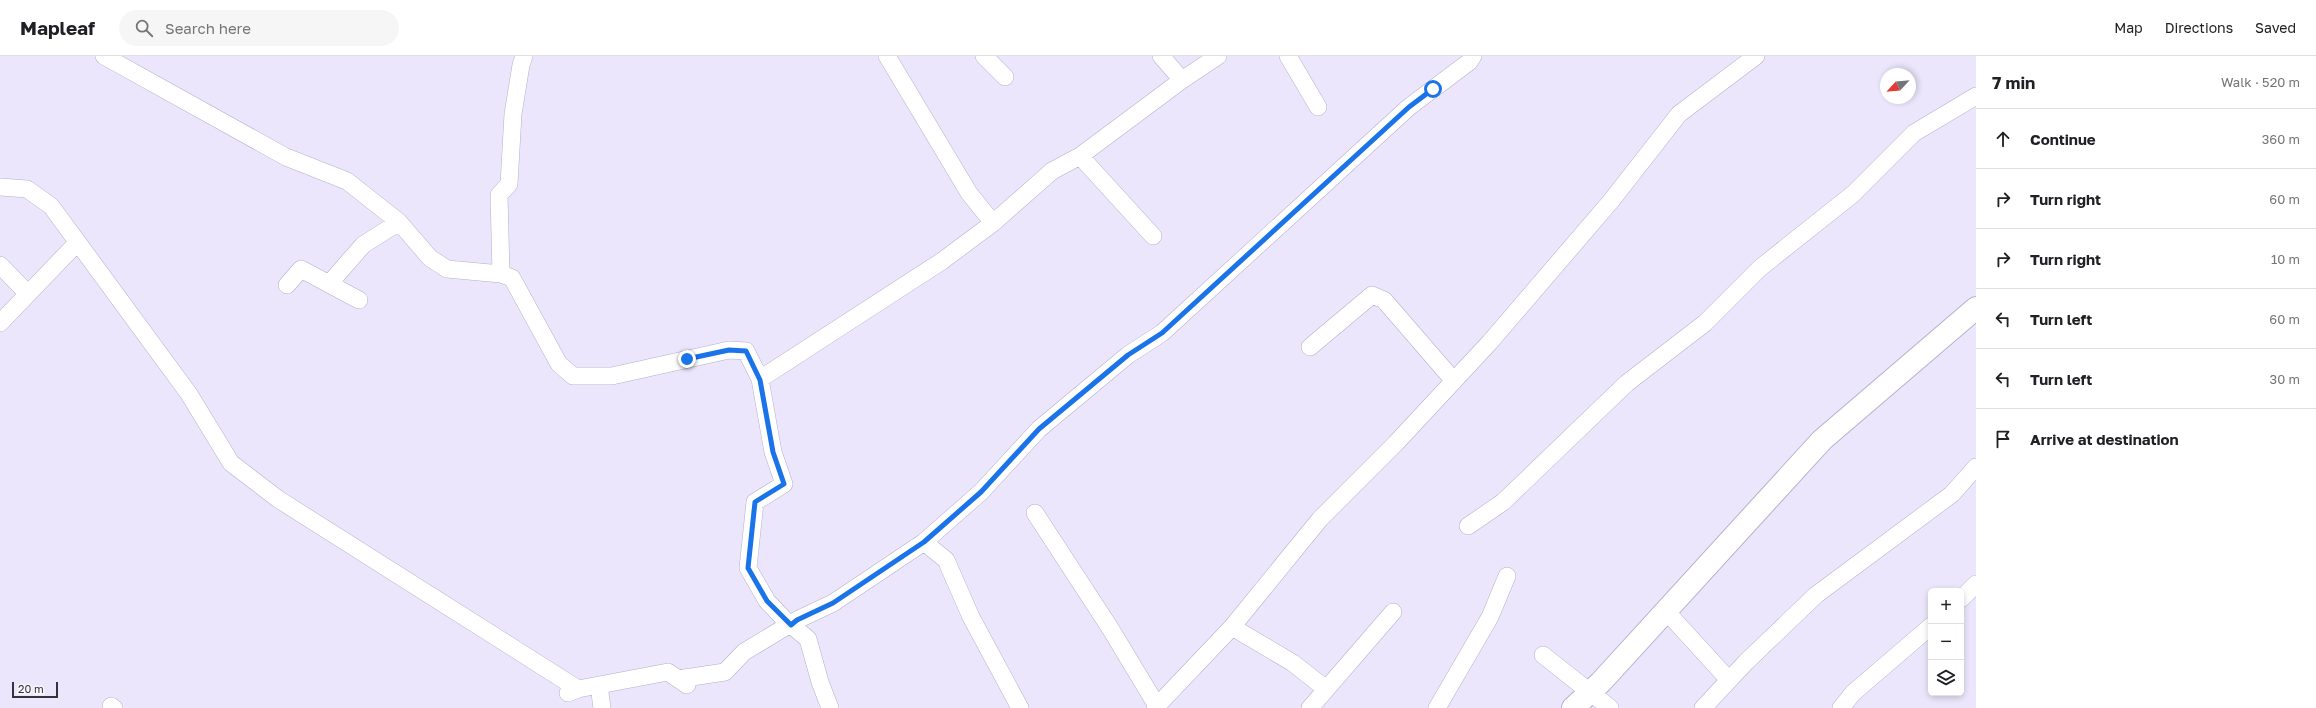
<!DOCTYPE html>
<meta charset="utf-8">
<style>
body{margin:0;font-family:"Golos Text",sans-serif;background:#f6f6f6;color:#202124}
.controls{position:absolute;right:12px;bottom:12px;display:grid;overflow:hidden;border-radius:6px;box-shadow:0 2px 6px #0003}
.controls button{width:36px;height:36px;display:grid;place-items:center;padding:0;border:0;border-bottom:1px solid #e0e0e0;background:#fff;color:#202124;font:20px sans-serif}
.compass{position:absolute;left:1880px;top:12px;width:36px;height:36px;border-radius:50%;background:#fff;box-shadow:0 2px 6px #0003;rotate:244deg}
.scale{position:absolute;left:12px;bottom:10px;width:46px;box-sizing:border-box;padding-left:4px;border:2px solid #35323c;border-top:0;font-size:11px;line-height:14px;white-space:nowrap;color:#35323c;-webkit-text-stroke:3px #f7f6fb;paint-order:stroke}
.stop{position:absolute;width:12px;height:12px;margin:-9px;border:3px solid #1a73e8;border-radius:50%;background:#fff}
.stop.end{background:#1a73e8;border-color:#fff;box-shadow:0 1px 4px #0008}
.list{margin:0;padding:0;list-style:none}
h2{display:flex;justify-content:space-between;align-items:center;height:52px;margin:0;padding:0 16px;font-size:17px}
h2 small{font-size:13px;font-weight:400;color:#757577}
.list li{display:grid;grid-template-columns:26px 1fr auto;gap:12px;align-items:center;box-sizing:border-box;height:60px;padding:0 16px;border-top:1px solid #e0e0e0}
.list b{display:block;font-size:15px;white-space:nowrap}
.list em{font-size:13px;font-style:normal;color:#757577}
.icon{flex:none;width:22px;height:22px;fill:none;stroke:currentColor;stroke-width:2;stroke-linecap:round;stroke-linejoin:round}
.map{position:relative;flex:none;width:1976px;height:652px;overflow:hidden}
header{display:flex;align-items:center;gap:24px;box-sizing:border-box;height:56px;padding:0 20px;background:#fff;border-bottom:1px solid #e0e0e0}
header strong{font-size:19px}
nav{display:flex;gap:22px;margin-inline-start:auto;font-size:14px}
.search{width:280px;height:36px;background:#f6f6f6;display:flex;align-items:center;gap:10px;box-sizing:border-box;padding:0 14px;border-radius:22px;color:#757577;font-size:15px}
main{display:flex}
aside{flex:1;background:#fff}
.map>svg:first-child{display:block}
</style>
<header>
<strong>Mapleaf</strong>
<div class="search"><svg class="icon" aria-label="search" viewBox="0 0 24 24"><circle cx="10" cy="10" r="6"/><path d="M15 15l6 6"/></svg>Search here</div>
<nav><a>Map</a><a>Directions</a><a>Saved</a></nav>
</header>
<main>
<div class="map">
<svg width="1976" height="652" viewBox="0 0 1976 652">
<rect width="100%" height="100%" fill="#ebe6fb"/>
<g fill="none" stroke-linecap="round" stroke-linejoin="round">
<g stroke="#b6b0c9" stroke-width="18">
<path id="street" d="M104,0L286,101L347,125L399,166L430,202L447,213L501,218L512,222L559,308L573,320H612L729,294L746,295L760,323
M887,0L969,137L993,167
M984,0L1005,21
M1161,0L1182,24
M1288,0L1318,51
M1080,100L1153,180
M0,131L27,133L51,150L189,338L231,407L278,443L578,633
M0,209L28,238
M501,218L499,139L509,128L513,58L521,9L524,0
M329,228L363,189L399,166
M287,229L301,213L359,244
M0,267L77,187
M1310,291L1372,239L1384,244L1454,325
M1035,457L1110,572L1157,650
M1468,470L1503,446L1627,327L1705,267L1760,212L1853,138L1914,77L1976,40
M924,486L946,504L971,561L1020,652
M1961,543L1976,528
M1665,554L1729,624
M1232,571L1293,607L1326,633
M1543,599L1610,652
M678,623L725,616L744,596L797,564L833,547L924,486L981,436L1039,373L1128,299L1162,277L1409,51L1469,6L1473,0
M599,629L602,652
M568,637L578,633L668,616L687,629
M111,650L114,652
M830,652L820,626L808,583L785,564L767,545L748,512L755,446L784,428L773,396L760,323L942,205L993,167L1052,115L1080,100L1182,24L1218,0
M1155,652L1232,571L1320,463L1396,387L1490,286L1611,145L1679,58L1756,0
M1310,652L1393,556
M1437,652L1490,561L1507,520
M1703,652L1746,606L1816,539L1952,438L1976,411
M1841,652L1853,637L1931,570"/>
</g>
<g stroke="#b6b0c9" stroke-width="24">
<path id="secondary" d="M1573,652L1601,626L1822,384L1976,252"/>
</g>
<use href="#street" stroke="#fff" stroke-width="17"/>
<use href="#secondary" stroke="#fff" stroke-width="22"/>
</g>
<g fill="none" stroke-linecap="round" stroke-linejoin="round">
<path stroke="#1a73e8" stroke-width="5" d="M687,303L729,294L746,295L760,324L773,396L784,428L755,446L748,512L767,545L791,569L797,564L833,547L924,486L981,436L1039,373L1128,299L1162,277L1409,51L1433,33"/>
</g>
</svg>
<div class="controls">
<button>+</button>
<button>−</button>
<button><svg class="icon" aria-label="layers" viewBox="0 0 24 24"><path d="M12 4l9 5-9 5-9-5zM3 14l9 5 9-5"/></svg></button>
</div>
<svg class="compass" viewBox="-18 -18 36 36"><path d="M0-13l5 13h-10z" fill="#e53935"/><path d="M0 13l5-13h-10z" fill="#757577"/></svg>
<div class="scale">20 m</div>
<div class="stop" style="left:1433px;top:33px"></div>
<div class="stop end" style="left:687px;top:303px"></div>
</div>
<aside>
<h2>7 min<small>Walk · 520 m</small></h2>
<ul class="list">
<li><svg class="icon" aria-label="ahead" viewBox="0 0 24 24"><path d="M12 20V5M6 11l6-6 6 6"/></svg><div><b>Continue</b></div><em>360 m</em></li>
<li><svg class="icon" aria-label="right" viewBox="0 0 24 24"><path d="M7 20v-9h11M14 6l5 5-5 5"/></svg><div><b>Turn right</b></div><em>60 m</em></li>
<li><svg class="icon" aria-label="right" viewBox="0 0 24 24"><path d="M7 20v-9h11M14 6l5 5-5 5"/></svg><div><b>Turn right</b></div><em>10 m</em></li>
<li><svg class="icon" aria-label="left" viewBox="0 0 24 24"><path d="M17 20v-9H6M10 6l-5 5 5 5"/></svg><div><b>Turn left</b></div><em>60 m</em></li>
<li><svg class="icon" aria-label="left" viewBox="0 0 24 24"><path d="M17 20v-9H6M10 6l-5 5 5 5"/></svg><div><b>Turn left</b></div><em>30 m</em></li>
<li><svg class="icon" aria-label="arrive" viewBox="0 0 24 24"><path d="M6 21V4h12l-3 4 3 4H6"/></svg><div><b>Arrive at destination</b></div></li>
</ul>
</aside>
</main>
